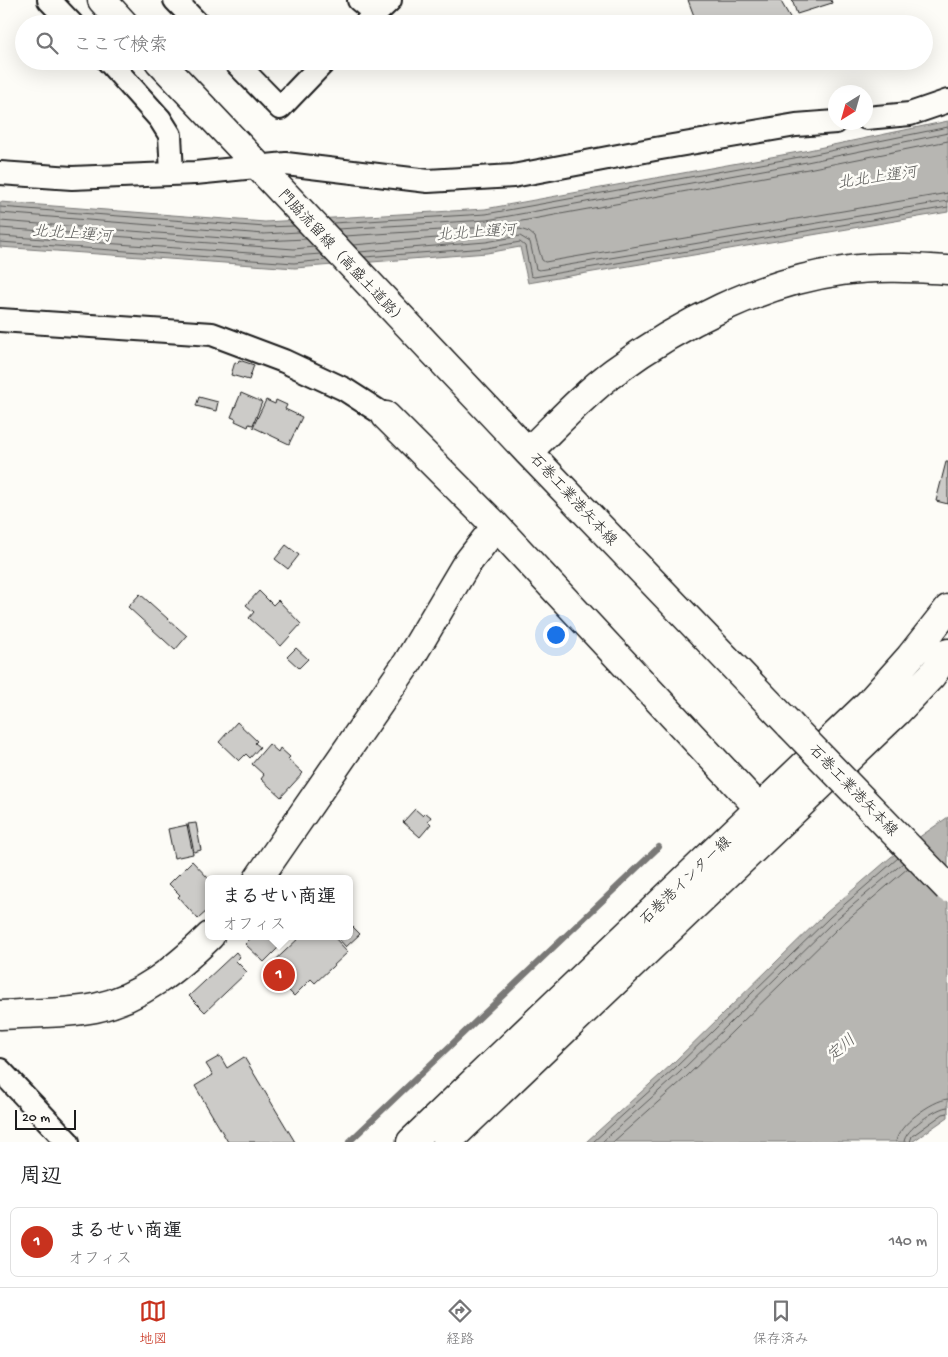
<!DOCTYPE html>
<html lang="ja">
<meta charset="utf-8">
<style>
body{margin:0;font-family:"Gochi Hand","Klee One",sans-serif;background:#f6f6f6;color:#202124}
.compass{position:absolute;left:828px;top:85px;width:45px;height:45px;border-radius:50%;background:#fff;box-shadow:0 5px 20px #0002;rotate:217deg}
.scale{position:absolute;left:15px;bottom:12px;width:61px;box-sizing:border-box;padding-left:5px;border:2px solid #1c1c1c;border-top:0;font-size:14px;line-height:18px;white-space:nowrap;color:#1c1c1c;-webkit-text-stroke:4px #fdfcf7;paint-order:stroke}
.you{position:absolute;left:555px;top:634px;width:18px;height:18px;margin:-12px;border:4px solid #fff;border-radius:50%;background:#1a73e8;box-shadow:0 0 0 8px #1a73e833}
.badge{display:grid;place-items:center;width:32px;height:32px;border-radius:50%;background:#c8321e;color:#fff;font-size:16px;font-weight:700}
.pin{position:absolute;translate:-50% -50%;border:2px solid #fff;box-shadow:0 1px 5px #0006}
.popup{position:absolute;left:205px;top:875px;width:148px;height:65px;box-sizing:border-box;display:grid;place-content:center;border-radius:8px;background:#fff;filter:drop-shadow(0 1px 4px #0005);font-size:16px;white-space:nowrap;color:#757577}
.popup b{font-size:19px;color:#202124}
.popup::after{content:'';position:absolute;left:50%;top:100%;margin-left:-10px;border:10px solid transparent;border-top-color:#fff}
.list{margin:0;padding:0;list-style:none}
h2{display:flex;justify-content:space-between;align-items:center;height:65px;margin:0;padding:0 20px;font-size:21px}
h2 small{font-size:16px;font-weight:400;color:#757577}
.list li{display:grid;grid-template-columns:32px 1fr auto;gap:15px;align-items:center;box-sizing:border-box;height:70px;margin:0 10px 10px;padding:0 10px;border:1px solid #e0e0e0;border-radius:8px}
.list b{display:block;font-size:19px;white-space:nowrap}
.list p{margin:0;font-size:16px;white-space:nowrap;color:#757577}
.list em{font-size:16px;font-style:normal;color:#757577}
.icon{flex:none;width:28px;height:28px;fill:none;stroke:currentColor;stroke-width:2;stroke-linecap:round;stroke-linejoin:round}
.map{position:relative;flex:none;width:948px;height:1142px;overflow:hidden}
.search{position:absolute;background:#fff;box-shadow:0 5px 20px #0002;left:15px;right:15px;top:15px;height:55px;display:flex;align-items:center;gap:12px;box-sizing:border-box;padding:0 18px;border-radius:28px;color:#757577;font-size:19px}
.sheet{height:145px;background:#fff}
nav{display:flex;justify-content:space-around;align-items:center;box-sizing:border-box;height:70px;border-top:1px solid #e0e0e0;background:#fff;font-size:14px;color:#757577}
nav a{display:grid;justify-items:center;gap:2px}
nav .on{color:#c8321e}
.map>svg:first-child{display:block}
</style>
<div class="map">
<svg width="948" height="1142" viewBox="0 0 948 1142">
<rect width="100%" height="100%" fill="#fdfcf7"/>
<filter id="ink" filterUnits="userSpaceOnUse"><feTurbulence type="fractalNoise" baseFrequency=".02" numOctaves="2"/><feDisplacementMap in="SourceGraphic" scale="10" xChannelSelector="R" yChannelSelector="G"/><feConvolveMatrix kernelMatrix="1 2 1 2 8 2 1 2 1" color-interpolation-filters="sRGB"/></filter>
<g filter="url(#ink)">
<path fill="#b7b6b2" stroke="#797876" d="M948,121V212L528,283L520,247L487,253L295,268L0,247V202L265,222L485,209L804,151Z
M948,817V1117L912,1142H586L671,1065L826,913L891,857Z"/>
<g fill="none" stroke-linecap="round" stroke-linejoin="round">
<path stroke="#5a5a58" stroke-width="1" d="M0,207L265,227L294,226
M0,213L264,234L299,232
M0,221L263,241L306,239
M333,223L486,214L805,156L948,127
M0,228L294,249L314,247
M338,229L487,220L807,162L948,133
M0,236L294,256L321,254
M345,236L489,227L808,169L948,141
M0,242L294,263L326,260
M353,245L485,234L520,229L529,232L535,237L542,260L545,262L948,193
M359,252L486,242L520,236L530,242L536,269L539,270L948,201
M365,257L487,248L520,242L525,246L531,276L534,277L948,207
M593,1142L674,1069L830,917L898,858
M602,1142L679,1073L834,921L903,863
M613,1142L684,1079L839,927L908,868
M896,1142C897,1126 932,1100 948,1099
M904,1142C904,1130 937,1107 948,1107
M910,1142L912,1136L943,1114L948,1113"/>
<path stroke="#797876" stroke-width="6" d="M349,1142L659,847"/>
</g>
<path fill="#cccbc8" stroke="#1c1c1c" d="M688,0H780L791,19L779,24H697Z
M792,0H831L832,3L797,14Z
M239,360L254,365L249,380L231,375L235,362L238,363Z
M241,393L262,402L253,425L249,424L248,427L235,421L236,419L231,417Z
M199,397L218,402L216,411L196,406Z
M266,400L275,404L276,400L287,405L285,409L302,417L289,444L253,427Z
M946,462H948V504L936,501Z
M286,545L299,555L288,569L275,559Z
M259,591L273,605L278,600L301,624L281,646L249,618L254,612L246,605Z
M140,594L187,636L175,650L128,607Z
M296,648L308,659L299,668L287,657Z
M237,722L257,741L255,743L260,747L250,758L246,754L239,761L219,742Z
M269,744L278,752L280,748L290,757L288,759L303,773L281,797L261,779L264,775L252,764Z
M415,809L423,816L426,813L431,817L428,821L431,824L420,837L403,822Z
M196,823L201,850L194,852L188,824Z
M187,825L193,854L174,858L168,829Z
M192,861L209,879V909L198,919L178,897L180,895L169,884Z
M349,923L360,934L346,947L336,936H349Z
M253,936H272L281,945L264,962L245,944Z
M301,936H333L348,952L315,983L311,979L294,996L267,968Z
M236,952L240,957L236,961L247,972L205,1012L189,996Z
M220,1056L227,1068L244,1057L295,1142H228L195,1086L213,1075L206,1064Z"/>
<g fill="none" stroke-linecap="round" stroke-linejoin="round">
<g stroke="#1c1c1c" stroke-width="26">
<path id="minor" d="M49,0L72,24
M175,0L198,24
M359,0L376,14
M365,24L390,0
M108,61L160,119L170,135L172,173
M234,61L280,108L325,61
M866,118L910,114L948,101
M0,173L72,178L195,173L286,164L428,181L513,176L655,149L796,125L836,122
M0,320L212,334L284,361L344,389L386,416
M0,1070L68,1142"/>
</g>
<g stroke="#1c1c1c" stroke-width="31">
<path id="tertiary" d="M386,416L496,526L759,808
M258,879L408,662L465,566L496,526
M0,1015C31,1013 65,1014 95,1008C141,998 177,968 210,936"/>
</g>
<g stroke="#1c1c1c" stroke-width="31">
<path id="secondary" d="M102,0L124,24
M159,61L528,452L790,725
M528,452C556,425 583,395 614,372C679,324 761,282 842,271C877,266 912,268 948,270
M411,1142L869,703L910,657L948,609
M447,1142L896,713L932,675L948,653"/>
</g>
<use href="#minor" stroke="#fdfcf7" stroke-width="22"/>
<use href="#tertiary" stroke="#fdfcf7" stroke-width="28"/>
<use href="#secondary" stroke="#fdfcf7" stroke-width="28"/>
<g stroke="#1c1c1c" stroke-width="31" stroke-linecap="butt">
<path id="secondary-bridge" d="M790,725L948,888"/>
</g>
<use href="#secondary-bridge" stroke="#fdfcf7" stroke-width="28"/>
</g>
</g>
<g text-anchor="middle" stroke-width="5" stroke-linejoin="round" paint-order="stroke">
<g font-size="15" fill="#1c1c1c" stroke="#fdfcf7">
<text transform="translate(343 257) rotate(47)" y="5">門脇流留線（高盛土道路）</text>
<text transform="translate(574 499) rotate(47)" y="5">石巻工業港矢本線</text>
<text transform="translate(854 790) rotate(46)" y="5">石巻工業港矢本線</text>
<text transform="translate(685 880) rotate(-44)" y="5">石巻港インター線</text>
</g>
<g font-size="16" font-style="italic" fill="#5a5a58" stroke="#fdfcf7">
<text transform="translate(877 176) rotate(-8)" y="6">北北上運河</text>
<text transform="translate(476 231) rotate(-4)" y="6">北北上運河</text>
<text transform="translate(72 232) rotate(4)" y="6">北北上運河</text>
<text transform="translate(840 1047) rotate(-41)" y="6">定川</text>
</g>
</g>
</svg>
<svg class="compass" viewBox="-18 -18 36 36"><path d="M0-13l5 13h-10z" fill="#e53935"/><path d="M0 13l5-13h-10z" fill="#757577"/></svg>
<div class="scale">20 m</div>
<div class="you"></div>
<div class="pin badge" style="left:279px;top:975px">1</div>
<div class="popup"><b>まるせい商運</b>オフィス</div>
<div class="search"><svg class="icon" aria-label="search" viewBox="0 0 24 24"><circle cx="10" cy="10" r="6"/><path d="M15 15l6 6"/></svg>ここで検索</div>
</div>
<section class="sheet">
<h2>周辺<small></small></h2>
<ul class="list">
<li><span class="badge">1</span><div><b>まるせい商運</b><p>オフィス</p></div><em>140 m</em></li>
</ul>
</section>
<nav>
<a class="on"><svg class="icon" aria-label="map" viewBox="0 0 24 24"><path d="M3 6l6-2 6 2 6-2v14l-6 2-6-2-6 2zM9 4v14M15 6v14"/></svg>地図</a>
<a><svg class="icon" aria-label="directions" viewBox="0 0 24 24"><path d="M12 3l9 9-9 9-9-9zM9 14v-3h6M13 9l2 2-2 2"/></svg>経路</a>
<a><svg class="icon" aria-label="saved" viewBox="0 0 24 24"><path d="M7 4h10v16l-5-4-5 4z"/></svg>保存済み</a>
</nav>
